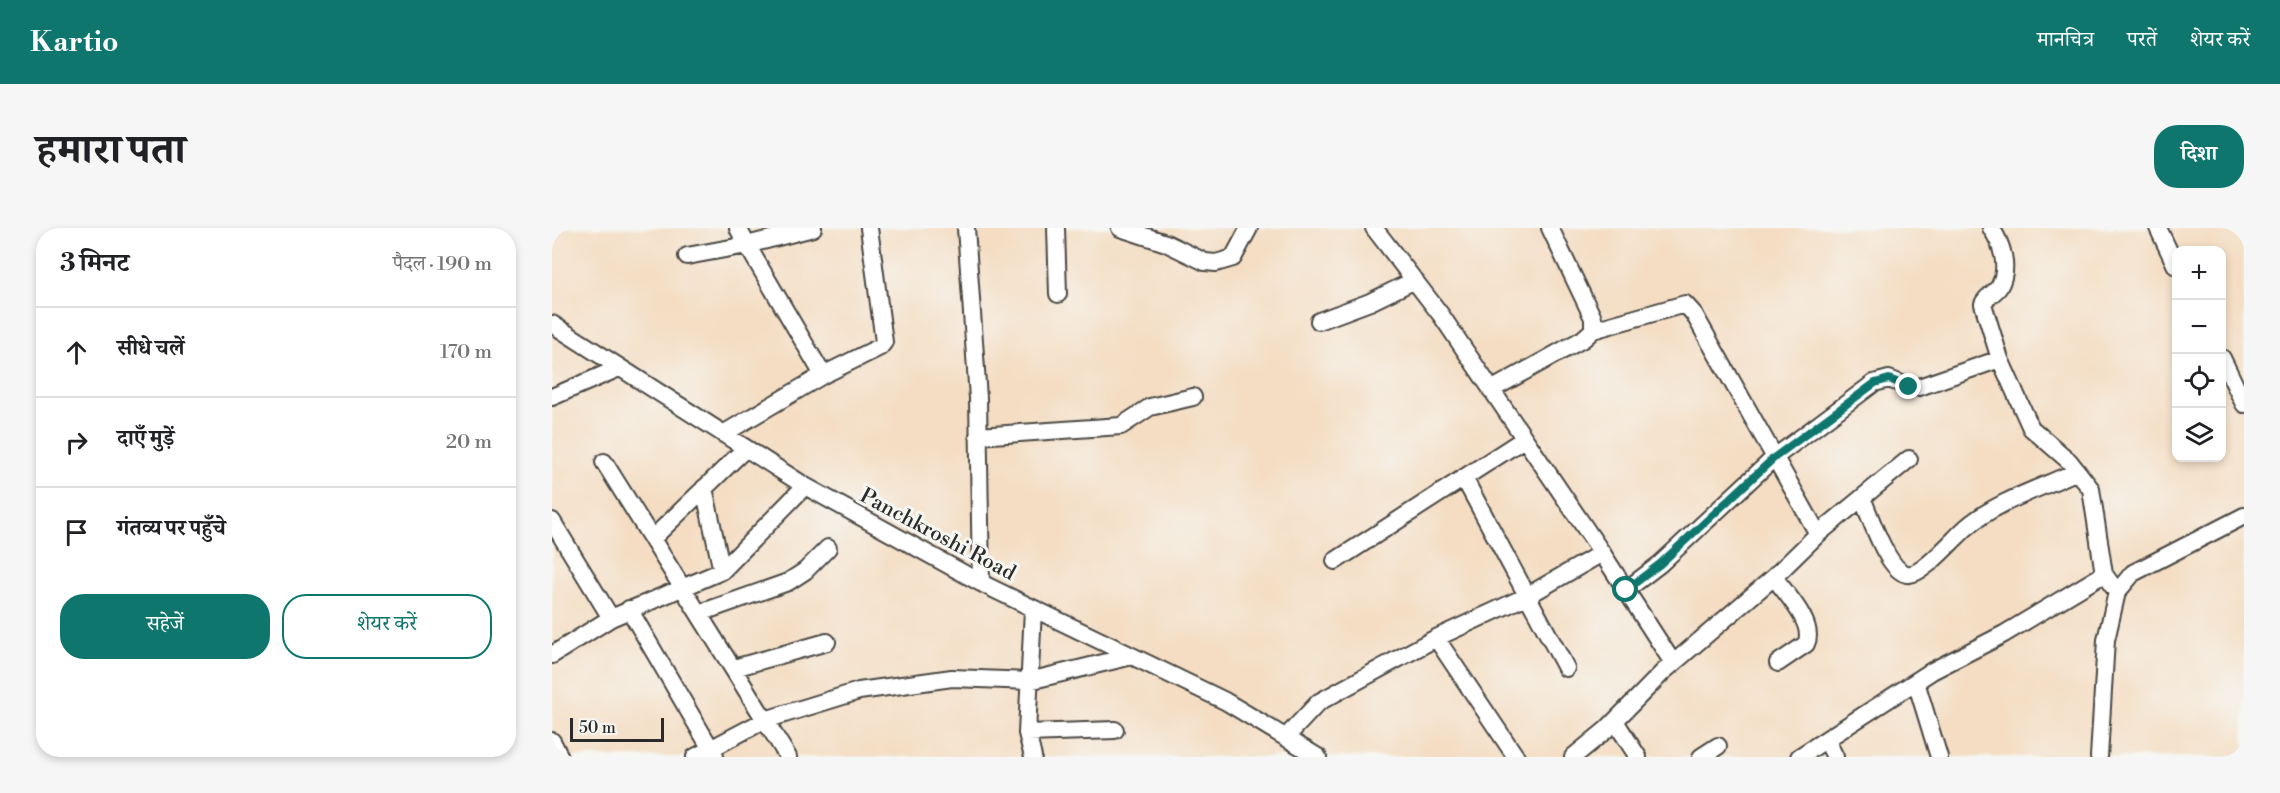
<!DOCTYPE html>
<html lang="hi">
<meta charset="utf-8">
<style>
body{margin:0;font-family:"Libre Bodoni","Noto Serif Devanagari",serif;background:#f6f6f6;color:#202124}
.controls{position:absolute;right:18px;top:18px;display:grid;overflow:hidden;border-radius:12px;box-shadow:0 3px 9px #0003}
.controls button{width:54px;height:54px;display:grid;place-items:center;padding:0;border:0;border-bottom:2px solid #e0e0e0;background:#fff;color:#202124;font:30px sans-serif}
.scale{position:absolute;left:18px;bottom:15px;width:94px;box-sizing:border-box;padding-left:6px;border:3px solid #2b2b2b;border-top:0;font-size:16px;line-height:21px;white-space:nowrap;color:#2b2b2b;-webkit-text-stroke:4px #f6f6f2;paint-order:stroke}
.stop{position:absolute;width:18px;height:18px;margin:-14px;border:4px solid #0f766e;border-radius:50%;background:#fff}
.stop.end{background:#0f766e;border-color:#fff;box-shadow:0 2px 6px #0008}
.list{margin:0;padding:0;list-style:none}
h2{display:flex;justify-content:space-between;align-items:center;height:78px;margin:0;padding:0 24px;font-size:26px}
h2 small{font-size:20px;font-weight:400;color:#757577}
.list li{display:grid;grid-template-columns:39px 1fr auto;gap:18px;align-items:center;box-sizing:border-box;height:90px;padding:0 24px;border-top:2px solid #e0e0e0}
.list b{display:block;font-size:22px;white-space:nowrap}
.list em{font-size:20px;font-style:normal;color:#757577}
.actions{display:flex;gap:12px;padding:18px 24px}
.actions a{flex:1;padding:14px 0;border:2px solid #0f766e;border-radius:24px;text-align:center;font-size:21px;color:#0f766e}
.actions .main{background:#0f766e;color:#fff}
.icon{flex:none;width:33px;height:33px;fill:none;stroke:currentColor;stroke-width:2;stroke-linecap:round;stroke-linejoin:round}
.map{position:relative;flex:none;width:1692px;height:529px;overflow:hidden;border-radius:24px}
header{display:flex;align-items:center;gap:36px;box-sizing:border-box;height:84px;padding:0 30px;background:#0f766e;color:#fff}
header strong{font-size:28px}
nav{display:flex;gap:33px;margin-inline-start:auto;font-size:21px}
.intro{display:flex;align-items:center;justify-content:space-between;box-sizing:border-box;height:144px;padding:0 36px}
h1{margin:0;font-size:42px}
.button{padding:15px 27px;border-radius:24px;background:#0f766e;color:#fff;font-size:21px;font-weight:700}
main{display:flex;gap:36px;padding:0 36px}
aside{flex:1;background:#fff;border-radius:24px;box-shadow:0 3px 9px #0003}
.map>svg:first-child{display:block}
</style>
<header>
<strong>Kartio</strong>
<nav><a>मानचित्र</a><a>परतें</a><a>शेयर करें</a></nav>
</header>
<div class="intro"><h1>हमारा पता</h1><a class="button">दिशा</a></div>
<main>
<aside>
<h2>3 मिनट<small>पैदल · 190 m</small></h2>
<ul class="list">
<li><svg class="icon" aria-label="ahead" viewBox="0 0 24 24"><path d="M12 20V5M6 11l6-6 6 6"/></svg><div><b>सीधे चलें</b></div><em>170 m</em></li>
<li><svg class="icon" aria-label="right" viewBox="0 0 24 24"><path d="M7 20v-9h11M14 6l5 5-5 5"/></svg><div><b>दाएँ मुड़ें</b></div><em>20 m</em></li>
<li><svg class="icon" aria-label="arrive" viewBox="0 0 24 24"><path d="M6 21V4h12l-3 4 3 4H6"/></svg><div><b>गंतव्य पर पहुँचे</b></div></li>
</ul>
<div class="actions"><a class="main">सहेजें</a><a>शेयर करें</a></div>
</aside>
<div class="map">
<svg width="1692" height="529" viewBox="0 0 1692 529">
<rect width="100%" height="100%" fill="#f6f6f2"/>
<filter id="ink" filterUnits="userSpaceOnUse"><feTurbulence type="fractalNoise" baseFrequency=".0167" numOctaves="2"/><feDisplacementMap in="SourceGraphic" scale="12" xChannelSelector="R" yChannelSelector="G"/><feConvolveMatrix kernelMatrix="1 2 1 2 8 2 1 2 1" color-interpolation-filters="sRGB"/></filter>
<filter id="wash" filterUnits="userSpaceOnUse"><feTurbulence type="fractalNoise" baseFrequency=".008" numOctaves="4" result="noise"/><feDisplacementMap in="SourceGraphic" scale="24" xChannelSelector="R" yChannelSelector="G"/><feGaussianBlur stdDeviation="1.35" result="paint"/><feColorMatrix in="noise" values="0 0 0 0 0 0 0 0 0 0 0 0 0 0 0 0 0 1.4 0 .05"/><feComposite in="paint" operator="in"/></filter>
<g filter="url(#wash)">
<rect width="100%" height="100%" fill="#f4ddc2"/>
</g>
<g filter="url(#ink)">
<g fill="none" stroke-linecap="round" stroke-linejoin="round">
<g stroke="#494642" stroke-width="20">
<path id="minor" d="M186,0L195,17L261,0
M414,0L426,170L429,355
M504,0L506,66
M568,0L614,15L653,34L664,35L681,30L697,0
M1439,0C1450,16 1458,40 1447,59C1442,66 1434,68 1431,76L1448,131L1479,200L1517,233L1539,261L1552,346L1565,364
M1606,0L1624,38
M135,28L195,17L271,147L171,206
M767,93L818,74L863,52
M0,96L253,258L429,355L673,473L766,529
M1041,102L1133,76L1142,86L1266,306
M1670,130L1692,176
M271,147L328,119L332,114L317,0
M939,162L1031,111L1041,102V90L998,0
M0,169L67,140
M426,208L569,198L598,179L641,169
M52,234L236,529
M912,250L1014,440
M152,260L170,343
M1310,270C1318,287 1335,343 1355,346C1370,349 1403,309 1415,299C1445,273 1490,260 1525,243
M0,293L59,390
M101,310L194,220
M1050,325L1121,435
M783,333L972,211
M1222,349C1233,365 1264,396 1254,416L1226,435
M1074,362L1108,336L1223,229L1322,155L1337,151L1357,159H1367L1448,131
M77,381L163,528
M148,385L236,354L253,343L276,320
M884,410L964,529
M0,427L59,390L170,343L253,258
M182,440L275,414
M1364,454L1387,529
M1063,493L1086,529
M475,505L481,381
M735,508L767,474L884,410L975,368L1050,325L889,87L822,0
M0,513L8,529
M1275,513L1283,529
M143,529L213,492L307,463L400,450L477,453L576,429
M481,529L475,505L563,502
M1021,529L1054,502L1111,444L1222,349L1266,306L1357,231
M1149,529L1166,518
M1247,529L1380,443L1452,406L1552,346
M1547,529L1554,412L1565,364L1581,345L1692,288"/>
</g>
<use href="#minor" stroke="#fff" stroke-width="16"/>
</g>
</g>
<g fill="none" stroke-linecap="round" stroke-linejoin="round" filter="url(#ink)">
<path stroke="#0f766e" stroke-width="8" d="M1074,362L1108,336L1223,229L1323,155L1337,151L1357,159"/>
</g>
<g text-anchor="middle" stroke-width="6" stroke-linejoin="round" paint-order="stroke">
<g font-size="21" fill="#2b2b2b" stroke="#f6f6f2">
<text transform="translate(386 306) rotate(28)" y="7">Panchkroshi Road</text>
</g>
</g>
</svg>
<div class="controls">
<button>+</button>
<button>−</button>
<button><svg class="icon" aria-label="locate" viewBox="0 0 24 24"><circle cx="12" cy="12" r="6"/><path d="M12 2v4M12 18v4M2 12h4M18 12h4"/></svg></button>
<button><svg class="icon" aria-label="layers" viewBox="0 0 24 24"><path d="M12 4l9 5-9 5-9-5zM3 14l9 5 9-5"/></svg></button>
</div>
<div class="scale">50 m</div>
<div class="stop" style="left:1074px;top:362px"></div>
<div class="stop end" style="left:1357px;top:159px"></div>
</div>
</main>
